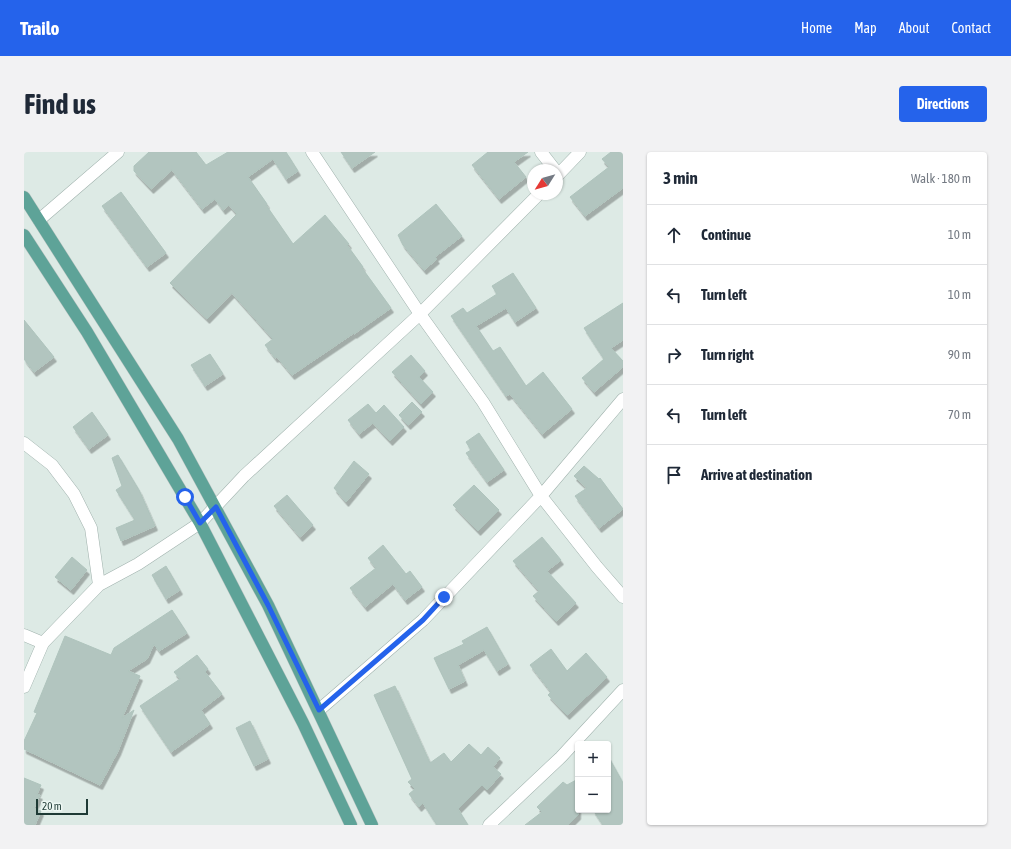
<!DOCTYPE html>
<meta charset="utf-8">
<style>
body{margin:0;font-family:"Asap Condensed",sans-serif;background:#f2f2f3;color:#1f2937}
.controls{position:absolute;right:12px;bottom:12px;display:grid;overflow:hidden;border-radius:4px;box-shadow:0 1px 3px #0004}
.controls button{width:36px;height:36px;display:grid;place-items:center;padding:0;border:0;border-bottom:1px solid #e0e1e3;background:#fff;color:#1f2937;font:20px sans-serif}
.compass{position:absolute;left:503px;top:12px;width:36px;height:36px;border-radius:50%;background:#fff;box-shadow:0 1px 3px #0004;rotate:233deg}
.scale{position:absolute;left:12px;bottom:10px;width:52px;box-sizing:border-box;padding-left:4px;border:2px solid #1e3a35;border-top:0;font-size:11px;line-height:14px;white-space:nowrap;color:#1e3a35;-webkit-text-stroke:3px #edf7f3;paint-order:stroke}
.stop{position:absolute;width:12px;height:12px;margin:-9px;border:3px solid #2563eb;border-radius:50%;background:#fff}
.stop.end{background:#2563eb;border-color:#fff;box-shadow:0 1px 4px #0008}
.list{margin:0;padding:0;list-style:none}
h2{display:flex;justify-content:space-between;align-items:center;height:52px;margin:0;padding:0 16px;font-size:17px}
h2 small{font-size:13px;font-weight:400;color:#747a83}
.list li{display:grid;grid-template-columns:26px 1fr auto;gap:12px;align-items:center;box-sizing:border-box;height:60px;padding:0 16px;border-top:1px solid #e0e1e3}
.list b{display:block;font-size:15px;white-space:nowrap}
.list em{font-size:13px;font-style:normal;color:#747a83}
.icon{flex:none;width:22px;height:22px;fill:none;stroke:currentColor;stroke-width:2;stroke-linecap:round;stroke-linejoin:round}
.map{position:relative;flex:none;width:599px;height:673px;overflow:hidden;border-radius:4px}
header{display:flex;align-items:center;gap:24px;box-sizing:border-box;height:56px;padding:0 20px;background:#2563eb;color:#fff}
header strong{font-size:19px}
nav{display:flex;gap:22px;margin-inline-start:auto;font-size:14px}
.intro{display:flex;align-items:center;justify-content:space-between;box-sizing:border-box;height:96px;padding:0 24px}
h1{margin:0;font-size:28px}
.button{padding:10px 18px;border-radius:4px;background:#2563eb;color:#fff;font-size:14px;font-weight:700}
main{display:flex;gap:24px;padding:0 24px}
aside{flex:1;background:#fff;border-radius:4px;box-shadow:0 1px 3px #0004}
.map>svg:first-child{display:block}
</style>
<header>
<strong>Trailo</strong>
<nav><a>Home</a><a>Map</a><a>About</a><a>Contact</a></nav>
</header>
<div class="intro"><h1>Find us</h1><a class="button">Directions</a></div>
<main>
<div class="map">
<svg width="599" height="673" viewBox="0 0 599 673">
<defs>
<filter id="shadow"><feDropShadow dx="2.5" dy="4.5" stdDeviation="0" flood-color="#0004"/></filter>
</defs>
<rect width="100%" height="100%" fill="#ddeae5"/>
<path fill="#b2c5bf" stroke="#afc4bd" filter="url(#shadow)" d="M125,0H172L182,13L204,0H262L274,19L262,27L249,7L224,25L243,52L242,53L269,92L301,63L325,92L323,93L339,115L338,116L367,156L330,182V181L268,223L253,205L251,206L241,193L249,187L208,141L183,167L146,131L213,62L205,53L199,58L191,47L178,57L148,18L127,37L110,19V14Z
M317,0H351L328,16Z
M464,0H504L490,10L502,25L475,47L448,13Z
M587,0H599V36L561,64L546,45L585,15L578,7Z
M97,40L142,101L123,115L78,54Z
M412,52L438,84L411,105L413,107L400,118L379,93L374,83Z
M489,121L512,156L491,170L482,156L452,174L469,199L476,195L502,234L519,220L548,257L518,282L486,242L482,244L427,164L439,156L443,161L473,142L468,134Z
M599,151V188L587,196L599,209V215L570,240L558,226L580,207L560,176Z
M0,168L30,205L10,220L0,207Z
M186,202L199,222L181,234L167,213Z
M387,203L401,219L395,225L409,240L397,252L368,220Z
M388,250L398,260L384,273L375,263Z
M344,252L352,261L360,253L380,275L366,289L349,271L335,282L324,268Z
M68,260L84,283L65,297L49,275Z
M455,281L480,318L463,330L442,301L447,298L442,290Z
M94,303L115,338L131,374L97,389L92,376L111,368L92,338L98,334L88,306Z
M330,309L345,322L322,350L310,336Z
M560,314L575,327L576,326L599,357L575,376L551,344L563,336L550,324Z
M450,333L475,358L454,379L429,353Z
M263,343L289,373L276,385L250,354Z
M518,385L537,408L523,419L552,451L532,469L509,444L515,439L489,409Z
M359,393L382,422L386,419L398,435L381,448L369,432L341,455L326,436L352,416L344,406Z
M48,405L63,418L47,438L31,425Z
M142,414L156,438L142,447L128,423Z
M148,458L163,481L135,499L130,492L123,507L104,519L116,524L98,566L110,558L94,599L76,633L0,597V589L13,561L10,560L41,484L87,503L90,496Z
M463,475L484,512L473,519L460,498L434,513L441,529L425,537L410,506L440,492L438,489Z
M527,497L543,519L562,501L583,525L543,563L524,543L527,540L506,513Z
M173,503L184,517L181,520L198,542L177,558L186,572L147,600L116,554L156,527L150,520Z
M371,534L406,611L420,601L427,610L445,592L457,603L464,595L476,606L469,615L477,622L463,638L458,633L434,657L444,673H413L399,651L395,655L385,642L391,637L384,630L388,627L350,543Z
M226,569L244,607L230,614L212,576Z
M584,604L599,631V673H579L569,658H584Z
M0,626L17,633L13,642L16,643L10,656L17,659L11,673H0Z
M554,627V663L544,673H501L518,660L513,655L539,630L543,633Z"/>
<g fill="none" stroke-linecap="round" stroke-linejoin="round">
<g stroke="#a0b2ad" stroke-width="13">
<path id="minor" d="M288,0L396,162L459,250L517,344L573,415L599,445
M517,0L531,18
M533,24L556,0
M15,68L94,0
M0,291L28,313L50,342L67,376L75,433
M0,483L19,491
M0,535L19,491L75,433L114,412L176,371L220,324L396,162L515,42
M295,558L399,468L517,344L599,247
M465,673L537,605L599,538"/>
</g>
<g stroke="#bcc4c2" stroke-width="13">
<path id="major" d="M0,45L154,287L244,453L348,673
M0,83L63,180L176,371L279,571L327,673"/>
</g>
<use href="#minor" stroke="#fff" stroke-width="12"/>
<use href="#major" stroke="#5ea398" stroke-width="12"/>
</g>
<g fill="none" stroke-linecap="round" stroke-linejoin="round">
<path stroke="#2563eb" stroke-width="5" d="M161,345L176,371L192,355L244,453L295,558L399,468L420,445"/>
</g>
</svg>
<div class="controls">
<button>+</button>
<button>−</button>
</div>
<svg class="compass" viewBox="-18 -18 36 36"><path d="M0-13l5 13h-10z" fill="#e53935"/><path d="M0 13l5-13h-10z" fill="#747a83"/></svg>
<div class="scale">20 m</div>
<div class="stop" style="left:161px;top:345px"></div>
<div class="stop end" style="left:420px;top:445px"></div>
</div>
<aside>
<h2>3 min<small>Walk · 180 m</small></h2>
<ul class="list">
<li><svg class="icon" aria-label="ahead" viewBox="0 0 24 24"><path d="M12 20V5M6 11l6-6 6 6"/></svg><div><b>Continue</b></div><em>10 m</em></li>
<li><svg class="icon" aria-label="left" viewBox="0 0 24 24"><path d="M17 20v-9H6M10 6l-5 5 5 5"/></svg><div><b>Turn left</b></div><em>10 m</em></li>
<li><svg class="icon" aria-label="right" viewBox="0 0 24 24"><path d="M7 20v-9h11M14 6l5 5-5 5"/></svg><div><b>Turn right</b></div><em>90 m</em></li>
<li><svg class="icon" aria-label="left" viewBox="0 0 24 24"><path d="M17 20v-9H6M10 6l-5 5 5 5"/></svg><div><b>Turn left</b></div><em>70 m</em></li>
<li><svg class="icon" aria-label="arrive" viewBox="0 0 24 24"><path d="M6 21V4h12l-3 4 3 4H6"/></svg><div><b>Arrive at destination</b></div></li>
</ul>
</aside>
</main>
